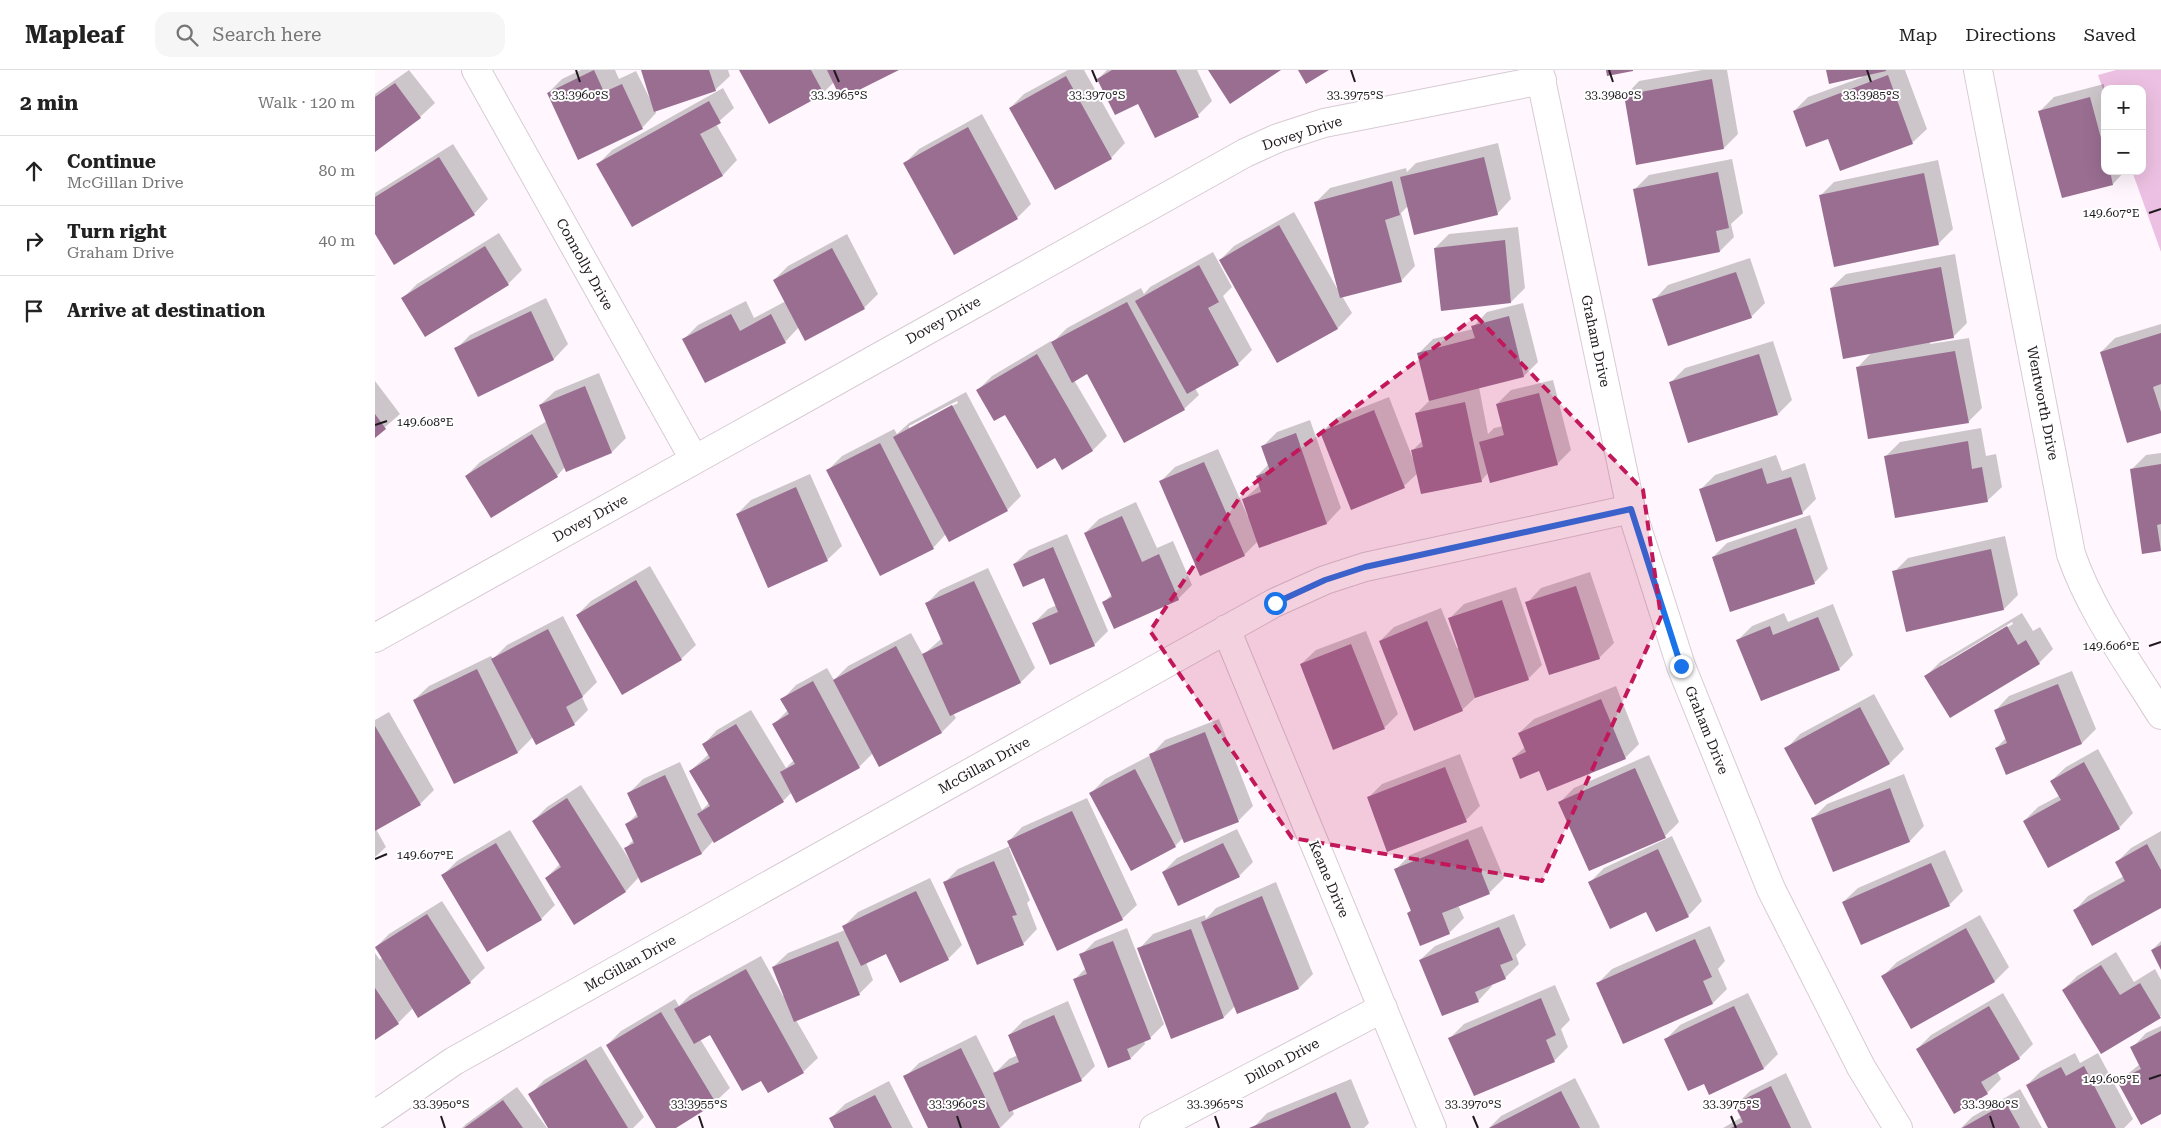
<!DOCTYPE html>
<meta charset="utf-8">
<style>
body{margin:0;font-family:"Roboto Serif",serif;background:#f6f6f6;color:#222}
.controls{position:absolute;right:15px;top:15px;display:grid;overflow:hidden;border-radius:10px;box-shadow:0 5px 20px #0002}
.controls button{width:45px;height:45px;display:grid;place-items:center;padding:0;border:0;border-bottom:1px solid #e0e0e0;background:#fff;color:#222;font:25px sans-serif}
.stop{position:absolute;width:15px;height:15px;margin:-11px;border:4px solid #1a73e8;border-radius:50%;background:#fff}
.stop.end{background:#1a73e8;border-color:#fff;box-shadow:0 1px 5px #0008}
.list{margin:0;padding:0;list-style:none}
h2{display:flex;justify-content:space-between;align-items:center;height:65px;margin:0;padding:0 20px;font-size:21px}
h2 small{font-size:16px;font-weight:400;color:#767676}
.list li{display:grid;grid-template-columns:32px 1fr auto;gap:15px;align-items:center;box-sizing:border-box;height:70px;padding:0 20px;border-top:1px solid #e0e0e0}
.list b{display:block;font-size:19px;white-space:nowrap}
.list p{margin:0;font-size:16px;white-space:nowrap;color:#767676}
.list em{font-size:16px;font-style:normal;color:#767676}
.icon{flex:none;width:28px;height:28px;fill:none;stroke:currentColor;stroke-width:2;stroke-linecap:round;stroke-linejoin:round}
.map{position:relative;flex:none;width:1786px;height:1058px;overflow:hidden}
header{display:flex;align-items:center;gap:30px;box-sizing:border-box;height:70px;padding:0 25px;background:#fff;border-bottom:1px solid #e0e0e0}
header strong{font-size:24px}
nav{display:flex;gap:28px;margin-inline-start:auto;font-size:18px}
.search{width:350px;height:45px;background:#f6f6f6;display:flex;align-items:center;gap:12px;box-sizing:border-box;padding:0 18px;border-radius:15px;color:#767676;font-size:19px}
main{display:flex}
aside{flex:1;background:#fff}
.map>svg:first-child{display:block}
</style>
<header>
<strong>Mapleaf</strong>
<div class="search"><svg class="icon" aria-label="search" viewBox="0 0 24 24"><circle cx="10" cy="10" r="6"/><path d="M15 15l6 6"/></svg>Search here</div>
<nav><a>Map</a><a>Directions</a><a>Saved</a></nav>
</header>
<main>
<aside>
<h2>2 min<small>Walk · 120 m</small></h2>
<ul class="list">
<li><svg class="icon" aria-label="ahead" viewBox="0 0 24 24"><path d="M12 20V5M6 11l6-6 6 6"/></svg><div><b>Continue</b><p>McGillan Drive</p></div><em>80 m</em></li>
<li><svg class="icon" aria-label="right" viewBox="0 0 24 24"><path d="M7 20v-9h11M14 6l5 5-5 5"/></svg><div><b>Turn right</b><p>Graham Drive</p></div><em>40 m</em></li>
<li><svg class="icon" aria-label="arrive" viewBox="0 0 24 24"><path d="M6 21V4h12l-3 4 3 4H6"/></svg><div><b>Arrive at destination</b></div></li>
</ul>
</aside>
<div class="map">
<svg width="1786" height="1058" viewBox="0 0 1786 1058">
<rect width="100%" height="100%" fill="#fff7fd"/>
<path fill="#ecc0e2" d="M1741,0H1786V182L1757,101H1767V19H1730V25L1723,5Z"/>
<path fill="#0003" fill-rule="evenodd" d="M34,0L60,33L45,47L0,81V24Z
M206,0H240L244,9L261,1L276,31L267,0H353L355,6L340,20L280,40L281,43L267,58L173,23L187,9Z
M366,0H521L459,12L448,23Z
M693,0H709L750,73L736,88L635,38L649,24Z
M732,0H822L837,31L823,45L764,32L723,9Z
M1327,0H1352L1363,64L1349,78L1250,26L1264,11Z
M1452,0H1530L1552,59L1537,73L1454,67L1419,41L1433,27L1488,7Z
M1729,14L1730,101H1750L1738,114L1665,41L1679,27Z
M348,18L359,38L341,54L362,90L348,105L257,155L223,94L237,80Z
M607,44L656,134L642,148L530,93L544,79Z
M1123,73L1136,129L1122,144L1033,136L1026,143L1040,196L1026,211L967,226L977,243L963,258L903,291L845,190L859,176L919,142L963,220L941,132L955,118L1031,98L1032,102L1041,93Z
M78,74L113,129L99,144L0,162V123Z
M1357,89L1368,143L1356,154L1359,167L1345,181L1260,119L1274,105Z
M1563,90L1578,159L1564,173L1460,195L1445,126L1459,112Z
M1143,157L1150,218L1136,232L1060,178L1074,164Z
M124,163L147,200L133,214L28,228L42,214Z
M472,164L503,224L489,238L424,257L410,272L309,269L323,255L371,231L379,248L411,231L399,210L413,196Z
M838,182L857,217L848,226L877,280L863,294L820,318L824,325L809,339L750,371L713,302L699,310L732,366L718,380L687,398L681,386L603,320L617,306L676,271L677,273L692,258L766,218L769,224L775,217Z
M1580,184L1592,253L1578,267L1555,272V274L1594,268L1607,338L1593,352L1483,297L1497,282L1456,218L1471,204Z
M1375,188L1390,233L1376,247L1279,230L1293,215Z
M171,228L193,274L179,289L103,325L81,279L95,265Z
M1148,233L1163,292L1149,306L1104,317L1113,364L1119,358L1128,356L1122,334L1136,320L1178,310L1196,380L1182,394L1113,403L1106,411L1043,403L1029,416L946,363L961,348L1014,327L1038,389V380L1048,370L1042,343L1055,330L1043,284L1058,269L1098,259V257L1112,242Z
M1786,254V362L1726,282L1740,268Z
M1398,271L1417,330L1403,344L1296,312L1310,298Z
M224,303L251,368L237,382L190,397L182,406H91L105,392L172,351L165,335L180,321Z
M0,311L25,344L0,366Z
M591,322L646,426L632,440L571,464L558,478L453,400L467,386L519,359L522,364L534,353ZM582,331L583,333L534,359V356Z
M935,350L966,438L952,453L885,476L883,471L869,485L786,411L800,397L843,379L873,447L875,446L869,429L885,415L882,406L894,394L888,376L902,362Z
M1606,358L1611,386L1621,384L1627,417L1612,431L1510,387L1525,372Z
M1786,383V479L1785,480L1757,399L1771,385Z
M1401,385L1407,401L1430,393L1441,429L1427,443L1325,420L1340,405Z
M435,404L467,476L452,490L362,444L376,430Z
M761,432L782,478L798,471L817,515L803,529L728,533L737,524L710,463L724,449Z
M1435,445L1453,499L1439,513L1338,487L1352,473Z
M692,464L733,561L719,575L659,553L673,539L682,535L670,507L639,494L654,480Z
M1630,466L1643,525L1629,539L1519,502L1533,488Z
M275,496L321,575L306,589L248,623L202,545L216,531Z
M613,498L660,598L646,612L578,643L581,648L567,662L504,695L498,683L484,697L417,722L408,731L339,770L327,783L266,811L264,807L251,821L200,853L171,808L185,794L158,751L172,737L206,715L256,792L251,778L259,769L252,754L263,743L254,723L268,709L305,692L327,740L334,733L315,701L334,684L328,675L342,660L376,640L411,698L419,690L399,654L413,640L407,630L421,615L452,598L459,610L473,596L536,563L548,585L567,568L551,534L565,520Z
M1215,502L1239,573L1224,588L1152,533L1166,518Z
M1141,517L1167,595L1153,609L1101,627L1087,640L1005,571L1019,557L1066,538L1082,578L1084,577L1074,549L1089,534Z
M1458,534L1478,585L1464,599L1363,570L1377,556L1409,543L1413,552Z
M1647,543L1658,561L1665,557L1678,579L1664,593L1551,606L1565,592ZM1637,552L1638,554L1566,598V595Z
M188,546L222,612L207,627L213,640L199,654L158,667L143,682L80,712L39,630L54,616L116,586L118,589L132,575Z
M991,561L1023,644L1009,658L926,594L941,580Z
M1697,601L1721,659L1707,673L1631,703L1621,678L1631,668L1620,641L1634,626Z
M1241,616L1264,674L1250,688L1165,699L1138,688L1150,677L1144,663L1159,649Z
M1499,624L1529,679L1515,693L1440,733L1411,679L1425,664Z
M14,642L59,720L45,734L1,759L11,777L0,787V650Z
M844,649L878,736L864,750L810,772L808,768L800,776L716,723L730,709L776,685L790,670Z
M1723,679L1758,743L1744,758L1649,751L1663,737L1684,726L1676,711L1691,697Z
M1085,684L1105,736L1091,750L993,728L1007,714Z
M1274,685L1304,752L1290,766L1185,732L1199,718Z
M1529,704L1549,756L1535,771L1458,800L1438,748L1452,734Z
M712,728L762,835L747,849L636,777L634,778L655,830L652,833L662,859L648,874L569,813L583,799L635,776L633,772L647,757Z
M1107,756L1129,808L1115,822L1083,835L1089,848L1074,863L1046,874L1033,843L1037,839L1021,799L1035,785Z
M862,759L878,792L864,806L788,802L802,788Z
M135,760L180,835L166,849L68,805L82,791Z
M1786,761V837L1699,841L1713,826L1749,806L1742,792L1756,778Z
M1297,766L1327,831L1313,846L1272,840L1215,812L1229,798Z
M1570,780L1588,821L1574,835L1468,832L1483,818Z
M555,808L587,875L573,889L512,882L491,892L498,910L484,924L421,950L443,988L428,1002L393,1021L386,1009L336,963L325,969L355,1018L340,1032L298,1058H282L232,975L246,961L300,929L304,936L315,925L386,886L408,926H410L398,897L413,883L470,860L469,856L483,842Z
M901,812L938,904L924,918L862,942L860,936L849,947L764,879L778,864L830,845L831,849L841,838Z
M67,831L110,898L95,912L38,938L23,953L0,969V883L5,890L7,888L0,878L14,864Z
M1139,844L1151,875L1141,885L1144,894L1130,908L1116,914L1117,916L1103,931L1045,890L1060,876Z
M1605,845L1634,897L1620,911L1537,957L1508,906L1522,892Z
M1335,856L1350,891L1343,899L1352,919L1338,933L1249,972L1223,913L1237,899Z
M752,858L789,954L775,968L769,971L770,974L756,988L700,909L711,898L706,885L720,871Z
M1786,871V898L1777,880Z
M1741,882L1759,912L1780,899L1786,910V946L1727,983L1688,920L1702,906Z
M1180,915L1195,950L1186,959L1193,977L1179,991L1075,968L1089,954Z
M1373,923L1403,984L1389,998L1335,1024L1329,1012L1291,969L1305,955Z
M1628,923L1658,974L1644,988L1622,1001L1626,1009L1612,1023L1542,979L1556,965Z
M693,931L720,996L706,1010L637,1039L639,1044L625,1058H555L530,1007L544,993L601,965L620,1003L634,989L643,985L634,965L648,951Z
M1786,956V1043L1744,1011L1765,994L1757,978L1771,963Z
M226,976L269,1047L258,1058H175L155,1025L169,1010Z
M1700,983L1705,993L1723,983L1758,1049L1749,1058H1675L1652,1015L1666,1001Z
M1411,1003L1437,1058H1348L1367,1047L1361,1035L1375,1021Z
M1200,1008L1225,1057L1224,1058H1114L1126,1046Z
M976,1009L994,1053L989,1058H878L892,1043Z
M514,1011L538,1058H460L456,1048L470,1034Z
M142,1017L172,1058H87L91,1054Z
M1645,1019L1667,1058H1586L1597,1047Z"/>
<path fill="#996e91" d="M219,0L229,22L247,14L268,59L203,90L172,23Z
M266,0H334L341,21L279,42Z
M364,0H436L449,24L394,54Z
M452,0H524L466,29Z
M737,0H801L824,47L780,68L763,34L740,45L722,9Z
M833,0H906L855,34Z
M923,0H954L931,14Z
M1231,0H1258V1L1232,6Z
M1451,0H1511V1L1454,14Z
M1513,5L1538,74L1465,101L1453,69L1431,77L1418,41Z
M691,6L737,89L680,120L634,38Z
M1337,9L1349,79L1261,95L1249,25Z
M20,13L46,48L0,82V27Z
M1715,27L1730,83V101H1735L1738,115L1687,128L1663,41Z
M334,31L346,53L325,64L348,106L257,157L221,94Z
M593,57L643,149L579,185L528,93Z
M64,87L100,145L19,195L0,164V127Z
M1109,87L1123,145L1039,165L1025,107Z
M1343,102L1354,158L1341,161L1345,182L1273,196L1258,119Z
M1549,103L1564,175L1459,197L1444,125Z
M1017,111L1025,145L1010,150L1027,212L965,228L939,132Z
M904,155L963,259L902,293L844,190Z
M1130,170L1136,233L1066,241L1059,178Z
M110,176L134,215L50,267L26,228Z
M457,178L490,239L430,271L398,210Z
M824,195L844,232L833,238L864,295L812,324L760,231Z
M1566,197L1579,268L1468,289L1455,218Z
M1361,202L1377,248L1293,276L1277,229Z
M752,232L810,340L749,373L712,304L697,313L676,272Z
M156,241L179,290L103,327L79,278Z
M356,244L365,261L396,244L411,273L330,313L307,269Z
M1134,246L1149,307L1054,331L1042,283L1100,268L1096,256Z
M1786,263V314L1778,317L1786,342V363L1752,373L1725,282Z
M1580,281L1594,353L1493,369L1481,297Z
M662,284L718,381L687,400L680,388L662,399L630,345L619,351L601,320Z
M1384,284L1403,345L1313,373L1294,312Z
M210,316L237,383L191,402L164,335Z
M1164,323L1183,395L1115,413L1104,372L1129,365L1121,334Z
M1090,332L1107,412L1046,424L1036,380L1048,377L1040,343Z
M577,335L633,441L574,472L518,367Z
M999,340L1030,418L976,440L945,362Z
M0,344L11,359L0,368Z
M921,363L952,454L884,478L867,429L886,422L881,406L895,401L886,376Z
M157,364L183,407L116,448L90,406Z
M1593,371L1597,399L1607,397L1613,432L1520,448L1509,386Z
M505,373L559,479L505,506L451,400Z
M829,392L870,486L825,506L784,411Z
M1786,394V454L1782,455L1786,481L1767,484L1755,399Z
M1387,398L1392,414L1416,407L1428,444L1341,472L1324,419Z
M421,417L453,491L393,518L361,444Z
M747,446L767,492L784,484L804,530L739,559L727,532L737,527L709,463Z
M1421,458L1440,514L1355,542L1337,487Z
M678,477L720,576L675,595L657,553L683,542L669,508L648,517L638,494Z
M1616,479L1629,540L1531,562L1517,501Z
M261,510L307,590L247,625L201,545Z
M599,511L646,613L575,646L547,584L568,574L550,533Z
M1201,516L1225,589L1174,605L1150,532Z
M1127,530L1154,610L1100,628L1073,548Z
M1443,547L1465,600L1386,631L1361,570L1395,556L1398,565Z
M1052,551L1088,641L1039,661L1004,571Z
M1632,556L1643,575L1651,570L1665,594L1575,648L1549,606Z
M173,559L208,627L191,637L200,655L161,675L116,589Z
M976,574L1010,659L958,680L925,594Z
M521,576L567,663L504,697L458,610Z
M102,599L143,683L79,714L38,630Z
M438,611L485,698L421,733L405,702L420,694L397,654L414,644L405,629Z
M1683,614L1707,674L1631,705L1620,678L1632,673L1619,640Z
M1226,629L1251,689L1172,721L1164,701L1145,709L1137,688L1151,682L1143,663Z
M1485,637L1515,694L1440,735L1409,678Z
M361,654L409,732L339,773L322,744L335,736L314,701L335,688L327,674Z
M0,656L46,735L0,761Z
M830,662L864,752L809,773L774,684Z
M1709,692L1745,759L1673,798L1648,751L1686,730L1675,711Z
M1070,697L1092,752L1012,782L992,727Z
M1260,698L1291,768L1214,801L1183,732Z
M760,699L801,777L756,801L714,723Z
M290,705L327,784L266,813L249,778L259,773L250,754L263,747L252,723Z
M1515,718L1535,772L1458,802L1436,748Z
M192,728L251,822L199,855L170,808L186,797L157,751Z
M697,741L748,850L682,881L632,771Z
M1093,769L1115,824L1067,843L1075,864L1045,876L1032,843L1036,841L1019,799Z
M121,773L167,850L112,882L66,805Z
M848,773L865,807L803,836L787,802Z
M1772,774L1786,800V838L1717,876L1698,840L1750,811L1740,792Z
M1283,779L1314,847L1281,862L1271,842L1235,859L1213,812Z
M619,791L642,845L637,846L649,875L602,895L568,812Z
M1556,793L1575,836L1486,875L1467,832Z
M541,821L574,890L525,913L511,884L486,896L467,856Z
M887,826L924,919L862,944L826,852Z
M52,844L96,913L43,948L0,877Z
M1124,857L1138,890L1125,895L1131,909L1100,922L1104,932L1067,946L1044,890Z
M1591,858L1620,912L1536,959L1506,906Z
M816,859L849,948L796,969L762,878Z
M1320,869L1337,907L1328,911L1338,934L1248,974L1221,913Z
M463,871L485,925L419,952L397,897Z
M738,871L776,969L752,979L756,989L733,998L698,909L712,904L704,884Z
M1786,875V900L1776,880Z
M1726,895L1745,925L1765,913L1786,948L1726,984L1687,920Z
M371,899L429,1003L393,1023L386,1011L367,1021L335,965L319,974L299,939Z
M0,918L24,954L0,970Z
M1166,928L1181,965L1171,970L1180,992L1099,1026L1073,968Z
M1359,936L1389,999L1334,1025L1329,1014L1313,1021L1289,969Z
M1614,936L1645,989L1606,1012L1613,1024L1579,1044L1541,979Z
M286,942L341,1033L301,1058H281L231,975Z
M679,945L707,1011L634,1042L618,1003L644,992L633,965Z
M1786,961V1044L1766,1055L1742,1011L1766,999L1755,977Z
M586,978L625,1058H553L528,1006Z
M211,989L253,1058H173L153,1024Z
M1709,996L1741,1058H1673L1651,1015L1686,997L1691,1006Z
M1396,1016L1416,1058H1356L1368,1052L1359,1034Z
M1186,1021L1205,1058H1114Z
M961,1022L976,1058H874Z
M500,1025L517,1058H459L454,1048Z
M128,1030L148,1058H89Z
M1631,1033L1645,1058H1587Z"/>
<g fill="none" stroke-linecap="round" stroke-linejoin="round">
<g stroke="#d7cbd4" stroke-width="30">
<path id="minor" d="M101,0L319,389
M1164,0L1256,439L1306,596L1396,819L1486,997L1523,1058
M1603,0L1696,484C1716,542 1754,593 1786,645
M851,559L1057,1058
M0,568L870,83L903,68L949,53L1167,10
M0,1045L79,991L899,533L950,510L990,497L1256,439
M779,1058L1008,938"/>
</g>
<use href="#minor" stroke="#fff" stroke-width="28"/>
</g>
<g fill="none" stroke-linecap="round" stroke-linejoin="round">
<path stroke="#1a73e8" stroke-width="6" d="M900,533L950,510L990,497L1256,439L1306,596"/>
</g>
<path fill="#c2185b" fill-opacity="0.2" stroke="#c2185b" stroke-width="4" stroke-dasharray="10 6" stroke-linejoin="round" d="M1101,246L1268,420L1286,547L1167,811L917,768L775,561L869,421Z"/>
<path fill="none" stroke="#1e191d" stroke-width="2" d="M201,0L205,12M459,0L464,12M717,0L722,12M976,0L980,12M1234,0L1238,12M1492,0L1496,12M1774,143L1786,139M0,355L12,351M1774,576L1786,572M0,789L12,784M1774,1009L1786,1005M66,1046L70,1058M324,1046L328,1058M582,1046L586,1058M840,1046L844,1058M1098,1046L1103,1058M1356,1046L1361,1058M1615,1046L1619,1058"/>
<g text-anchor="middle" stroke-width="4" stroke-linejoin="round" paint-order="stroke">
<g font-size="14" fill="#1e191d" stroke="#fff">
<text transform="translate(927 63) rotate(-18)" y="5">Dovey Drive</text>
<text transform="translate(210 194) rotate(61)" y="5">Connolly Drive</text>
<text transform="translate(568 250) rotate(-29)" y="5">Dovey Drive</text>
<text transform="translate(1221 271) rotate(78)" y="5">Graham Drive</text>
<text transform="translate(1668 333) rotate(79)" y="5">Wentworth Drive</text>
<text transform="translate(215 448) rotate(-29)" y="5">Dovey Drive</text>
<text transform="translate(1332 660) rotate(68)" y="5">Graham Drive</text>
<text transform="translate(609 695) rotate(-29)" y="5">McGillan Drive</text>
<text transform="translate(954 809) rotate(67)" y="5">Keane Drive</text>
<text transform="translate(255 893) rotate(-29)" y="5">McGillan Drive</text>
<text transform="translate(907 991) rotate(-28)" y="5">Dillon Drive</text>
</g>
</g>
<g font-size="12" text-anchor="middle" fill="#1e191d" stroke="#fff" stroke-width="4" stroke-linejoin="round" paint-order="stroke">
<text x="1238" y="29">33.3980°S</text>
<text x="205" y="29">33.3960°S</text>
<text x="464" y="29">33.3965°S</text>
<text x="722" y="29">33.3970°S</text>
<text x="980" y="29">33.3975°S</text>
<text x="1496" y="29">33.3985°S</text>
<text x="1736" y="147">149.607°E</text>
<text x="50" y="356">149.608°E</text>
<text x="1736" y="580">149.606°E</text>
<text x="50" y="789">149.607°E</text>
<text x="1736" y="1013">149.605°E</text>
<text x="66" y="1038">33.3950°S</text>
<text x="324" y="1038">33.3955°S</text>
<text x="582" y="1038">33.3960°S</text>
<text x="840" y="1038">33.3965°S</text>
<text x="1098" y="1038">33.3970°S</text>
<text x="1356" y="1038">33.3975°S</text>
<text x="1615" y="1038">33.3980°S</text>
</g>
</svg>
<div class="controls">
<button>+</button>
<button>−</button>
</div>
<div class="stop" style="left:900px;top:533px"></div>
<div class="stop end" style="left:1306px;top:596px"></div>
</div>
</main>
